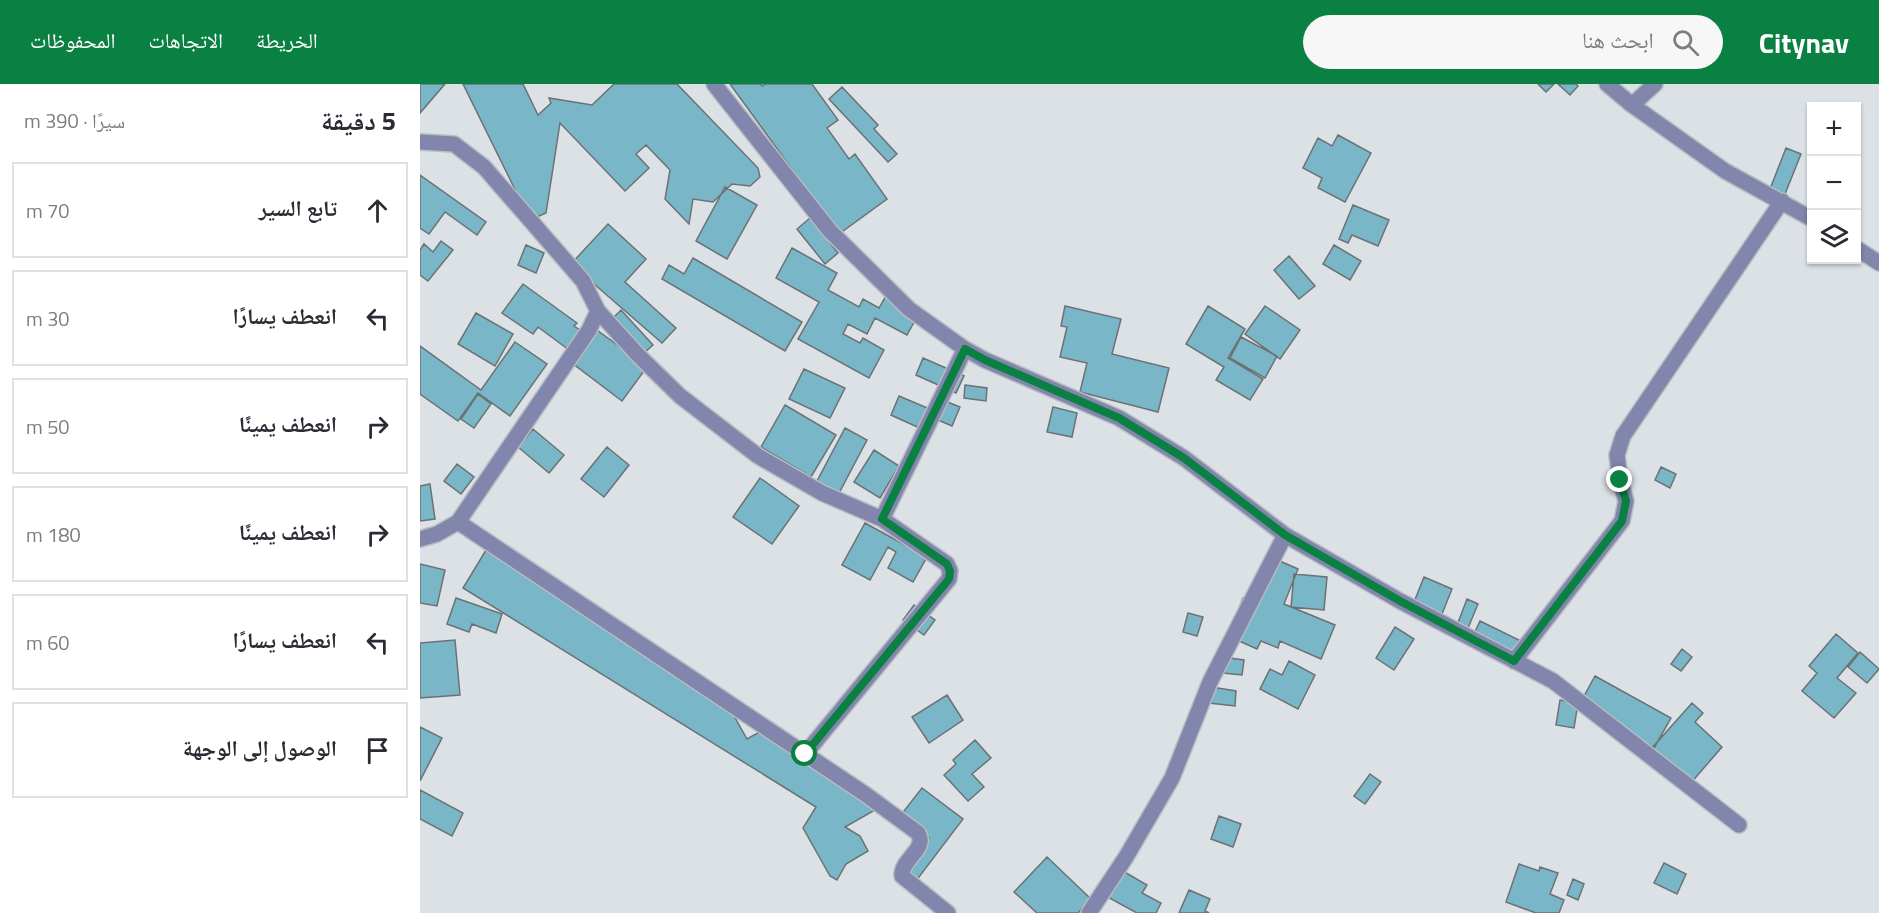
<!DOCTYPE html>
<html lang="ar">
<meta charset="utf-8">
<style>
body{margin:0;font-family:"Titillium Web","Noto Naskh Arabic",sans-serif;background:#f7f7f7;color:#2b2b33;direction:rtl}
.controls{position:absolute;right:18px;top:18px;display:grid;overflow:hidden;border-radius:0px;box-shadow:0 2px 4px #0004}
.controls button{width:54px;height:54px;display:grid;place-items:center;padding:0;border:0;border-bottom:2px solid #e1e1e2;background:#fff;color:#2b2b33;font:30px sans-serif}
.stop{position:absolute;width:18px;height:18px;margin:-14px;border:4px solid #0b8043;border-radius:50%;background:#fff}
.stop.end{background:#0b8043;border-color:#fff;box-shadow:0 2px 6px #0008}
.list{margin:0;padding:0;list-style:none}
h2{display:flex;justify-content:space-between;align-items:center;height:78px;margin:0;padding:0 24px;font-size:26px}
h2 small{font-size:20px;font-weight:400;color:#7c7c81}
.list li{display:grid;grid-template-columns:39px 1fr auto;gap:18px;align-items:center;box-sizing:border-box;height:96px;margin:0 12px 12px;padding:0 12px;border:2px solid #e1e1e2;border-radius:0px}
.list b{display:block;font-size:22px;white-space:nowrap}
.list em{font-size:20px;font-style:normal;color:#7c7c81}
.icon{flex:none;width:33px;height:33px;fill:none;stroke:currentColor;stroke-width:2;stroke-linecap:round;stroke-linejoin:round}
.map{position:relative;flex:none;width:1459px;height:829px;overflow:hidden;direction:ltr}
header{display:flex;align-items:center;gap:36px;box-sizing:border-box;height:84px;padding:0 30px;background:#0b8043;color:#fff}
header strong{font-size:28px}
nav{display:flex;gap:33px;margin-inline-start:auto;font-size:21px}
.search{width:420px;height:54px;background:#f7f7f7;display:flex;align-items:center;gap:15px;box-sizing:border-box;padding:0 21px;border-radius:33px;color:#7c7c81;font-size:22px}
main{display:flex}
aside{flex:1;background:#fff}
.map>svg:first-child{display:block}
</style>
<header>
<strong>Citynav</strong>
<div class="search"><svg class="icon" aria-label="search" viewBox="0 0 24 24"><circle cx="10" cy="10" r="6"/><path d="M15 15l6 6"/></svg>ابحث هنا</div>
<nav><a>الخريطة</a><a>الاتجاهات</a><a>المحفوظات</a></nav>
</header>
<main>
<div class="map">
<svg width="1459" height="829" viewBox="0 0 1459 829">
<rect width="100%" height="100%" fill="#dce1e6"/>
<path fill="#78b6c8" stroke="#6c7274" stroke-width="1.5" d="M0,0H25L0,29Z
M43,0H103L118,31L131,19L129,14L172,21L194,0H257L338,84L340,93L330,102L312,100L293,118L273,115L269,140L245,115L250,86L226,61L216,70L229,84L205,107L140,39L126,129L110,136Z
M310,0H341L342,2L345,0H392L418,36L407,44L429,75L435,70L467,115L419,150Z
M1118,0H1134L1126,8Z
M1138,0H1156L1158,2L1150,11Z
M422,3L458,41L454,45L477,70L468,78L409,15Z
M918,51L951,69L925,118L898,104L902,94L883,84L898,54L912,62Z
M1366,64L1381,70L1365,110L1350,105Z
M0,91L66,138L57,151L25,128L9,150L0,144Z
M305,103L337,121L307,175L276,157Z
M933,121L969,136L958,162L932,151L928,159L919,155Z
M390,134L418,169L405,180L377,145Z
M188,140L226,175L205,198L256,244L242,259L151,180Z
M21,157L33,166L8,197L0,191V166L4,160L13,168Z
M106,161L124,169L116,189L98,181Z
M914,161L941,177L930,196L903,180Z
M372,164L417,189L408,206L439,223L443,215L459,224L467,210L500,227L487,251L455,234L447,250L428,240L423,250L440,259L443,254L464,266L449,294L378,255L399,218L356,194Z
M869,172L895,202L879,215L854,186Z
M273,174L382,238L365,267L242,195L249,181L264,190Z
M103,200L157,239L154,242L166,250L153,269L118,243L113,250L82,229Z
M645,222L701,235L692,270L749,284L738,328L660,308L667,279L640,273L647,243L641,242Z
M788,222L825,245L808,274L843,295L830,316L796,296L804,283L766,260Z
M845,222L880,246L860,275L825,250Z
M201,226L233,261L222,271L190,237Z
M56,229L93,250L75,282L38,260Z
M177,246L227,283L202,317L152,279Z
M821,253L857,272L845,294L810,274Z
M95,258L127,280L90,332L58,309L38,337L0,310V262L61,306Z
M503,274L544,292L536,309L496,291Z
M384,285L425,304L410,334L369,315Z
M545,301L567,304L566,317L544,314Z
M58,310L71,320L54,344L41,335Z
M479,312L519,329L525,317L540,323L532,342L511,333L506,347L471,331Z
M365,321L416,351L391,393L341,363Z
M633,323L657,329L652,353L627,348Z
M425,344L447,356L418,411L396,399Z
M113,345L144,371L129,389L98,363Z
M187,363L209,381L184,413L161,395Z
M454,366L479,382L460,414L434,398Z
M37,380L54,393L41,410L24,397Z
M1241,383L1256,390L1250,404L1235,396Z
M340,394L379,422L352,460L313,433Z
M10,400L15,435L0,437V402Z
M445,439L507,473L493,498L468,484L476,468L468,463L450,496L422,481Z
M66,466L267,591L309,623L327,655L343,646L463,713L455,726L425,743L440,752L448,767L426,780L417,796L410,792L383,744L396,723L43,504Z
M853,474L878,485L864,520L915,541L901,575L860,557L858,564L841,557L837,565L808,552L823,514L834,519Z
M0,480L25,486L17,522L0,519Z
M874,490L907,493L904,526L871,523Z
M1004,493L1032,505L1020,535L992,523Z
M36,514L82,530L76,549L52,540L49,548L27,540Z
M1047,515L1058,520L1046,549L1036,544Z
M494,521L515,536L504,551L483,536Z
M768,529L783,533L777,552L763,548Z
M1060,537L1099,556L1092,570L1049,561Z
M975,543L994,555L974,586L956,574Z
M1416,550L1438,569L1417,594L1436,609L1414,634L1382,607L1397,589L1389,582Z
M35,556L40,611L0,614V559Z
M1262,565L1272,573L1261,587L1251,580Z
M1440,568L1459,585L1447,599L1428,583Z
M795,572L824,576L822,591L793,588Z
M869,577L895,591L878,625L840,605L850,585L862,591Z
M1175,592L1251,634L1234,664L1158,623Z
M791,603L816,607L815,622L789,619Z
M527,611L543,636L509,659L492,633Z
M1140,616L1158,619L1154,644L1136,641Z
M1272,619L1283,629L1275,638L1302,663L1270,700L1231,665Z
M0,643L22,654L0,697Z
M555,656L571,674L552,690L564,703L548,717L524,691L536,680L533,676Z
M950,690L961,698L945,720L934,712Z
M502,704L543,735L496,797L483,786L509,754L480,732Z
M0,706L43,729L32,752L0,735Z
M799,732L821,740L813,763L791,755Z
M627,773L671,815L658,829H617L594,808Z
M1244,779L1266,790L1257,810L1234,799Z
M1099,780L1119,787L1120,783L1138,789L1130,810L1144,816L1139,829H1116L1086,818Z
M696,783L727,801L722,809L741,819L736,829H717L682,810Z
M1153,795L1164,800L1158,816L1147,811Z
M769,806L790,815L785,827L789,829H759Z"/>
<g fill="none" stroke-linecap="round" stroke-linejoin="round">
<g stroke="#b7bcc0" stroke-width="18">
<path id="minor" d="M294,0L410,147L489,225L545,265L565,276L699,334L764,374L865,451L980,517L1133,597L1319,741
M1187,0L1212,21L1305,87L1392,135
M1212,21L1235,0
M0,58L34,60L64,83L163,197L178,227L169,246L38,438L17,450L0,455
M1436,164L1459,179
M178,227L218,271L260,312L338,372L402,409L462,435L527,480L530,487L529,495L385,670
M462,435L545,265
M38,438L445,710L498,749C508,765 481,775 482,792L528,829
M1094,577L1202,437L1206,417L1200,396L1197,371L1203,352L1362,117
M669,829L706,773L752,694L790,598L865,451"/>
</g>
<use href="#minor" stroke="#8285ac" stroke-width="15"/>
</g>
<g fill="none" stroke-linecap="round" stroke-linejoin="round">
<path stroke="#0b8043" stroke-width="8" d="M385,670L529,495L530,487L527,480L462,435L545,265L565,276L699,334L764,374L865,451L980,517L1094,577L1202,437L1206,417L1200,396"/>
</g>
</svg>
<div class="controls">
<button>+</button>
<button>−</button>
<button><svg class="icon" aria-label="layers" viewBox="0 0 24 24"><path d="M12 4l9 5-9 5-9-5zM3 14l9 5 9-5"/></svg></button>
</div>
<div class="stop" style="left:385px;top:670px"></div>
<div class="stop end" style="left:1200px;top:396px"></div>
</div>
<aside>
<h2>5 دقيقة<small>سيرًا · 390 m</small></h2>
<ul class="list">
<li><svg class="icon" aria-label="ahead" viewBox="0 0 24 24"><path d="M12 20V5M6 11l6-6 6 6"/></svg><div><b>تابع السير</b></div><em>70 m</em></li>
<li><svg class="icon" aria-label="left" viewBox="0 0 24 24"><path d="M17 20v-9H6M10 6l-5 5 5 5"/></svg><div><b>انعطف يسارًا</b></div><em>30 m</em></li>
<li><svg class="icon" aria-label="right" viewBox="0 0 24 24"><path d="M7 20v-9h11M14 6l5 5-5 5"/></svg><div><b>انعطف يمينًا</b></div><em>50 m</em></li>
<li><svg class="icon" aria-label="right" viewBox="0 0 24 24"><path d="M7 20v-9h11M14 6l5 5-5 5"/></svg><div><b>انعطف يمينًا</b></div><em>180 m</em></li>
<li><svg class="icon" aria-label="left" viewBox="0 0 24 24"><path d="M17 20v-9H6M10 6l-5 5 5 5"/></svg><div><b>انعطف يسارًا</b></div><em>60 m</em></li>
<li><svg class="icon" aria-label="arrive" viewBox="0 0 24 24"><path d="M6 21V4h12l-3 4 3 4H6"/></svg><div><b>الوصول إلى الوجهة</b></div></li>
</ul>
</aside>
</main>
